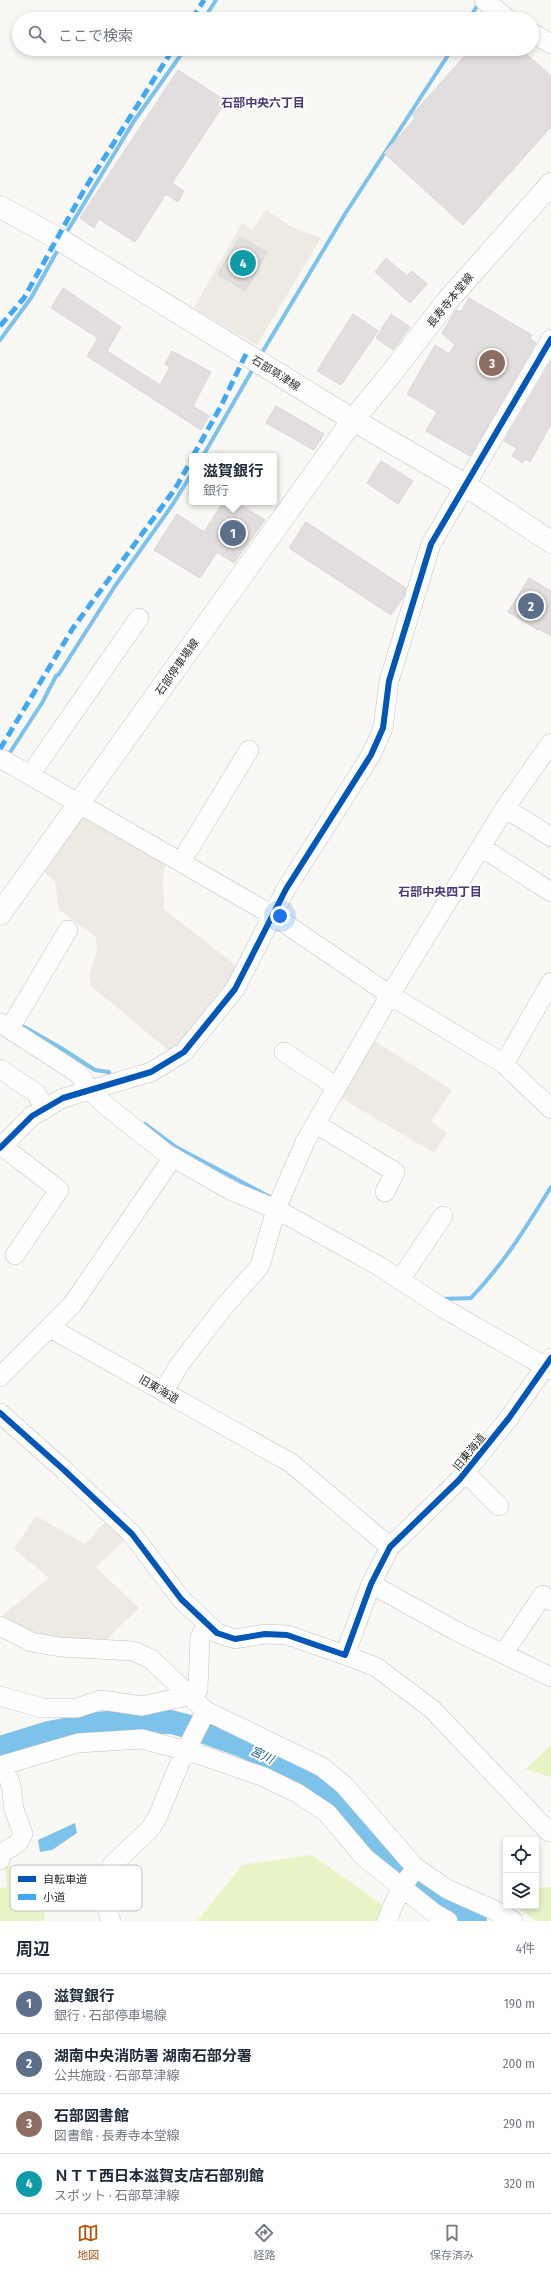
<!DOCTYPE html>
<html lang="ja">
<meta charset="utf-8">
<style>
body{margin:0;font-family:"Fira Sans Condensed","Noto Sans JP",sans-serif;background:#f2f2f3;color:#1f2937}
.controls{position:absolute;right:12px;bottom:12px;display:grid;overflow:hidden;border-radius:4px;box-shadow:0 2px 6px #0003}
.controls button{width:36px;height:36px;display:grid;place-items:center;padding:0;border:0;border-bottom:1px solid #e0e1e3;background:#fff;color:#1f2937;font:20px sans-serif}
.you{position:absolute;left:280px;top:916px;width:14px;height:14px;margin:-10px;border:3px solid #fff;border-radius:50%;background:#1a73e8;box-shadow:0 0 0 6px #1a73e833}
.badge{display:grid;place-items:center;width:26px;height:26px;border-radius:50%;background:#b45309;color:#fff;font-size:13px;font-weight:700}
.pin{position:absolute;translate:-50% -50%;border:2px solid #fff;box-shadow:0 1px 4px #0006}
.popup{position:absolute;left:189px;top:453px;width:88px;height:52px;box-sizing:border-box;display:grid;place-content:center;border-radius:4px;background:#fff;filter:drop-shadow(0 1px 3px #0005);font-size:13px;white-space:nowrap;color:#747a83}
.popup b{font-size:15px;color:#1f2937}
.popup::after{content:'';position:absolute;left:50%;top:100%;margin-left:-8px;border:8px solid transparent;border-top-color:#fff}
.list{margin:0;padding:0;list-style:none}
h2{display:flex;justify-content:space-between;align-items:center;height:52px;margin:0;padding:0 16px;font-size:17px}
h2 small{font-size:13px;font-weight:400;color:#747a83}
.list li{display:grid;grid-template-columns:26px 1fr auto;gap:12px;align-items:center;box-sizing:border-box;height:60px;padding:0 16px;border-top:1px solid #e0e1e3}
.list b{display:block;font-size:15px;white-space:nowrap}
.list p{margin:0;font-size:13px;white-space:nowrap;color:#747a83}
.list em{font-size:13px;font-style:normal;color:#747a83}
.icon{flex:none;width:22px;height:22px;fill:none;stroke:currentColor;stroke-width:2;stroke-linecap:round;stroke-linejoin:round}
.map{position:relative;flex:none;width:551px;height:1921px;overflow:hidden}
.search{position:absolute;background:#fff;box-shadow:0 2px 6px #0003;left:12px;right:12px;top:12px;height:44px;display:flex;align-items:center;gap:10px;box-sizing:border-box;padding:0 14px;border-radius:22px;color:#747a83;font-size:15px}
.sheet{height:292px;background:#fff}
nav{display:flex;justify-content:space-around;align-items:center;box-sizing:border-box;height:56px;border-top:1px solid #e0e1e3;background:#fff;font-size:11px;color:#747a83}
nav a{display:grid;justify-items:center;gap:2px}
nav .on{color:#b45309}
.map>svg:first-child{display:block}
</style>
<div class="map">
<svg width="551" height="1921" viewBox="0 0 551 1921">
<rect width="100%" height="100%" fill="#f9f8f5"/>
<path fill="#eceae2" d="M266,210L292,227L321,238L257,345L194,308L242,223L252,230Z
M83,809L166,859L163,880L164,909L238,967L186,1042L173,1054L91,986L89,975L97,952L96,937L59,910L55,882L40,868Z
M373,1040L452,1090L431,1121L447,1133L434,1153L338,1096Z
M36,1516L85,1544L108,1519L126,1539L96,1567L139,1608L106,1640L37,1638L0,1617L49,1578L14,1549Z"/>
<path fill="#e8f4c5" d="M551,1745V1777L525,1769Z
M312,1855L384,1906L380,1921H197L242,1865Z
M5,1865L43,1867L41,1888L45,1921H0V1888L7,1887Z
M551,1887V1921H536L516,1906H536V1888Z"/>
<path fill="#7cc2ea" d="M75,1823L77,1833L52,1850L40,1852L38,1840Z"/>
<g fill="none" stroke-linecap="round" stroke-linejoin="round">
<path stroke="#7cc2ea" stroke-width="4" d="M204,19L216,0
M469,19L479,3
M65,235L134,121L185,49
M0,340L31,298L60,246
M260,356L345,214L452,49
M203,456L254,367
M7,757L42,703L56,676L59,674L115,586L173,504L192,473
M19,1024L61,1048L95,1070L109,1072L110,1079
M145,1124L176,1147L270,1197
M442,1299L471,1298C505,1262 525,1229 551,1187"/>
<path stroke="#7cc2ea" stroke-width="24" d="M0,1748L49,1733L90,1725L117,1722H171L194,1728L244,1746L309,1778L334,1798L388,1856L417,1883L475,1921"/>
</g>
<path fill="#e2dedd" stroke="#d8d6d6" d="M471,49H521L551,76V127L463,225L384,153L415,119L412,115Z
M178,70L226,101L172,183L184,191L178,202L166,194L135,242L99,219L94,228L80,218Z
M240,237L267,252L245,291L218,274Z
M386,258L407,276L412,271L427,284L410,303L375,272Z
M63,288L121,327L107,351L160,385L170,367L165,364L172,351L211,372L193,406L209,416L201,430L87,356L98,338L51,308Z
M469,298L532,335L530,339L536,343L470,456L426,431L437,412L407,394L435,345L449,354L455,345L442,333L456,310L461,312Z
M353,314L378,331L341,385L317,371Z
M391,314L410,327L393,350L376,338Z
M551,361V424L530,462L525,459L523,463L512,456L517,448L504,441Z
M276,406L324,434L314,450L266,423Z
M381,461L413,481L398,504L367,483Z
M223,502H236L265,520L234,563L217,552L200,578L154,550L177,514L204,532Z
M306,522L406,588L404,596L391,615L289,548Z
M529,578L551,591V636L539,629L538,630L508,612Z"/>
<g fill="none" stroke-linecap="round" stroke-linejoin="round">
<g stroke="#c3c2c0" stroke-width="20">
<path id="minor" d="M484,0L508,19
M532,33L551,44
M0,758L274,916L390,995L504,1064L551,1109
M30,775L139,618
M505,808L551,837
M481,847L551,892
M181,862L249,750
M0,1023L79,1074L90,1090L105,1105L167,1154L232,1191L276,1209L379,1266L443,1308L551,1370
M10,1028L68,930
M284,1052L337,1087
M504,1064L551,982
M0,1069L36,1093L45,1109
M316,1124L395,1172L385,1192
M2,1146L59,1190L15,1255
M0,1148L32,1116L63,1098L151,1072L184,1052L235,989L286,889L371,755L383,728L389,681L431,544L551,339
M400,1280L443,1216
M50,1328L291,1463L390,1547
M0,1377L72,1305L173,1157
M164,1391L179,1365L223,1308L260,1266L276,1209L305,1142L390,995L481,847L505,808L551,743
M0,1413L64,1470L132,1534L181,1599L217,1633L235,1639L265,1634L287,1635L345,1655L371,1584L390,1547L459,1480L509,1418L551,1358
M465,1472L499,1506
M371,1584L458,1632L551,1677
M0,1626L31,1642L60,1647L133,1651L151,1659L206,1711L322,1767L344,1785L415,1867L447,1889L494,1910L513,1921
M503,1654L543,1595L551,1601
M345,1655L376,1667L432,1709L549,1832
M0,1696L42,1708H77L101,1700L142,1706L192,1695L198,1690L200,1637L207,1625
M0,1766L78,1743L142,1739L201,1755L264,1777L297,1793L327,1813L365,1858L434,1913L448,1921
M0,1860L2,1853L18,1843L23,1834L14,1809L11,1785L4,1765
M111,1921L105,1903L107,1877L112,1865L150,1829L158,1816L181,1760L206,1711
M387,1921L394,1903L409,1877"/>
</g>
<g stroke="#c3c2c0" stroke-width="23">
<path id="major" d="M0,207L57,238L353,420L465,485L551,542
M0,914L353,420L390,375L448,300L551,184"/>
</g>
<use href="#minor" stroke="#fefefe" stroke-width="19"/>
<use href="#major" stroke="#fefefe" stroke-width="22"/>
<path stroke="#3fa9f5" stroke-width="5" stroke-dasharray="10 5" stroke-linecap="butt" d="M192,19L204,0
M0,326L24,298L84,190L173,49
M193,456L221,406L246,354
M0,749L73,628L175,489L192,459"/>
<g stroke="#fff" stroke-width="8">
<path id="cycleway" d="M0,1148L32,1116L63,1098L151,1072L184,1052L235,989L286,889L371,755L383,728L389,681L431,544L551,339
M0,1413L64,1470L132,1534L181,1599L217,1633L235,1639L265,1634L287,1635L345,1655L371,1584L390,1547L459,1480L509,1418L551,1358"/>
</g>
<use href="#cycleway" stroke="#0057b8" stroke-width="6"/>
</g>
<g text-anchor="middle" stroke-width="4" stroke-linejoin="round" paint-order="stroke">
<g font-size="11" fill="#2b2b29" stroke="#fff">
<text transform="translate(450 300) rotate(-51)" y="4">長寿寺本堂線</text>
<text transform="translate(276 373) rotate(32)" y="4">石部草津線</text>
<text transform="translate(177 667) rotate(-55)" y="4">石部停車場線</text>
<text transform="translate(159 1389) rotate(30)" y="4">旧東海道</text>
<text transform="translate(469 1452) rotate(-51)" y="4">旧東海道</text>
</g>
<g font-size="12" font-weight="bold" fill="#4a3975" stroke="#fff">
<text x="263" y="107">石部中央六丁目</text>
<text x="440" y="896">石部中央四丁目</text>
</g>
<g font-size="12" font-style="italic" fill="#145e86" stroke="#fff">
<text transform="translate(262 1755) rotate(25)" y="4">宮川</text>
</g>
</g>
<rect x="10" y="1865" width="132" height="46" rx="6" fill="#fff" stroke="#bfbfbf" stroke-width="1"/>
<rect x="18" y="1876" width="18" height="6" fill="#0057b8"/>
<rect x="18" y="1894" width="18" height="6" fill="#3fa9f5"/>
<g font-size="11" fill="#2b2b29">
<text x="43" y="1883">自転車道</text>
<text x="43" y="1901">小道</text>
</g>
</svg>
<div class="controls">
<button><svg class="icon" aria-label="locate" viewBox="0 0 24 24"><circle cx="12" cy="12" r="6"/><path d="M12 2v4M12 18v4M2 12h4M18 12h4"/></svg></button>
<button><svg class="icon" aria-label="layers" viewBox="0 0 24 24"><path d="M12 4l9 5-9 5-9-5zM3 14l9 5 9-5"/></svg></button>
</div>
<div class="you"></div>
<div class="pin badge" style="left:233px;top:533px;background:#5c6f8a">1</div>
<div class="popup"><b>滋賀銀行</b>銀行</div>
<div class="pin badge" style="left:531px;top:606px;background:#5c6f8a">2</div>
<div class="pin badge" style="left:492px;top:363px;background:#8d6e63">3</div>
<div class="pin badge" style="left:243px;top:263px;background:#0f9aa8">4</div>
<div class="search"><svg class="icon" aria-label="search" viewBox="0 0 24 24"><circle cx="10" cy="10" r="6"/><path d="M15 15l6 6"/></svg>ここで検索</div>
</div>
<section class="sheet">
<h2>周辺<small>4件</small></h2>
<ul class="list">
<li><span class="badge" style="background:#5c6f8a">1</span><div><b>滋賀銀行</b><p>銀行 · 石部停車場線</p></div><em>190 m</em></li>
<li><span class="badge" style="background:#5c6f8a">2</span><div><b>湖南中央消防署 湖南石部分署</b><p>公共施設 · 石部草津線</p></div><em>200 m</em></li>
<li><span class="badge" style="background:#8d6e63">3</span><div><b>石部図書館</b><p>図書館 · 長寿寺本堂線</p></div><em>290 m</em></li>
<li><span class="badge" style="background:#0f9aa8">4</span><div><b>ＮＴＴ西日本滋賀支店石部別館</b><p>スポット · 石部草津線</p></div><em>320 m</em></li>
</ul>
</section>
<nav>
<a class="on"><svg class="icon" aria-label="map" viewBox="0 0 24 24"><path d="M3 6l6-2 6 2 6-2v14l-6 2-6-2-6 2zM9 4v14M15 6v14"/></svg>地図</a>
<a><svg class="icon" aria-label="directions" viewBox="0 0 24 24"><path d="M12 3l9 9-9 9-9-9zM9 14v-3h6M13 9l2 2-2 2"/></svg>経路</a>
<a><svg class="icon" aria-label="saved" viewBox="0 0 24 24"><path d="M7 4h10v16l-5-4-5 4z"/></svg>保存済み</a>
</nav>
